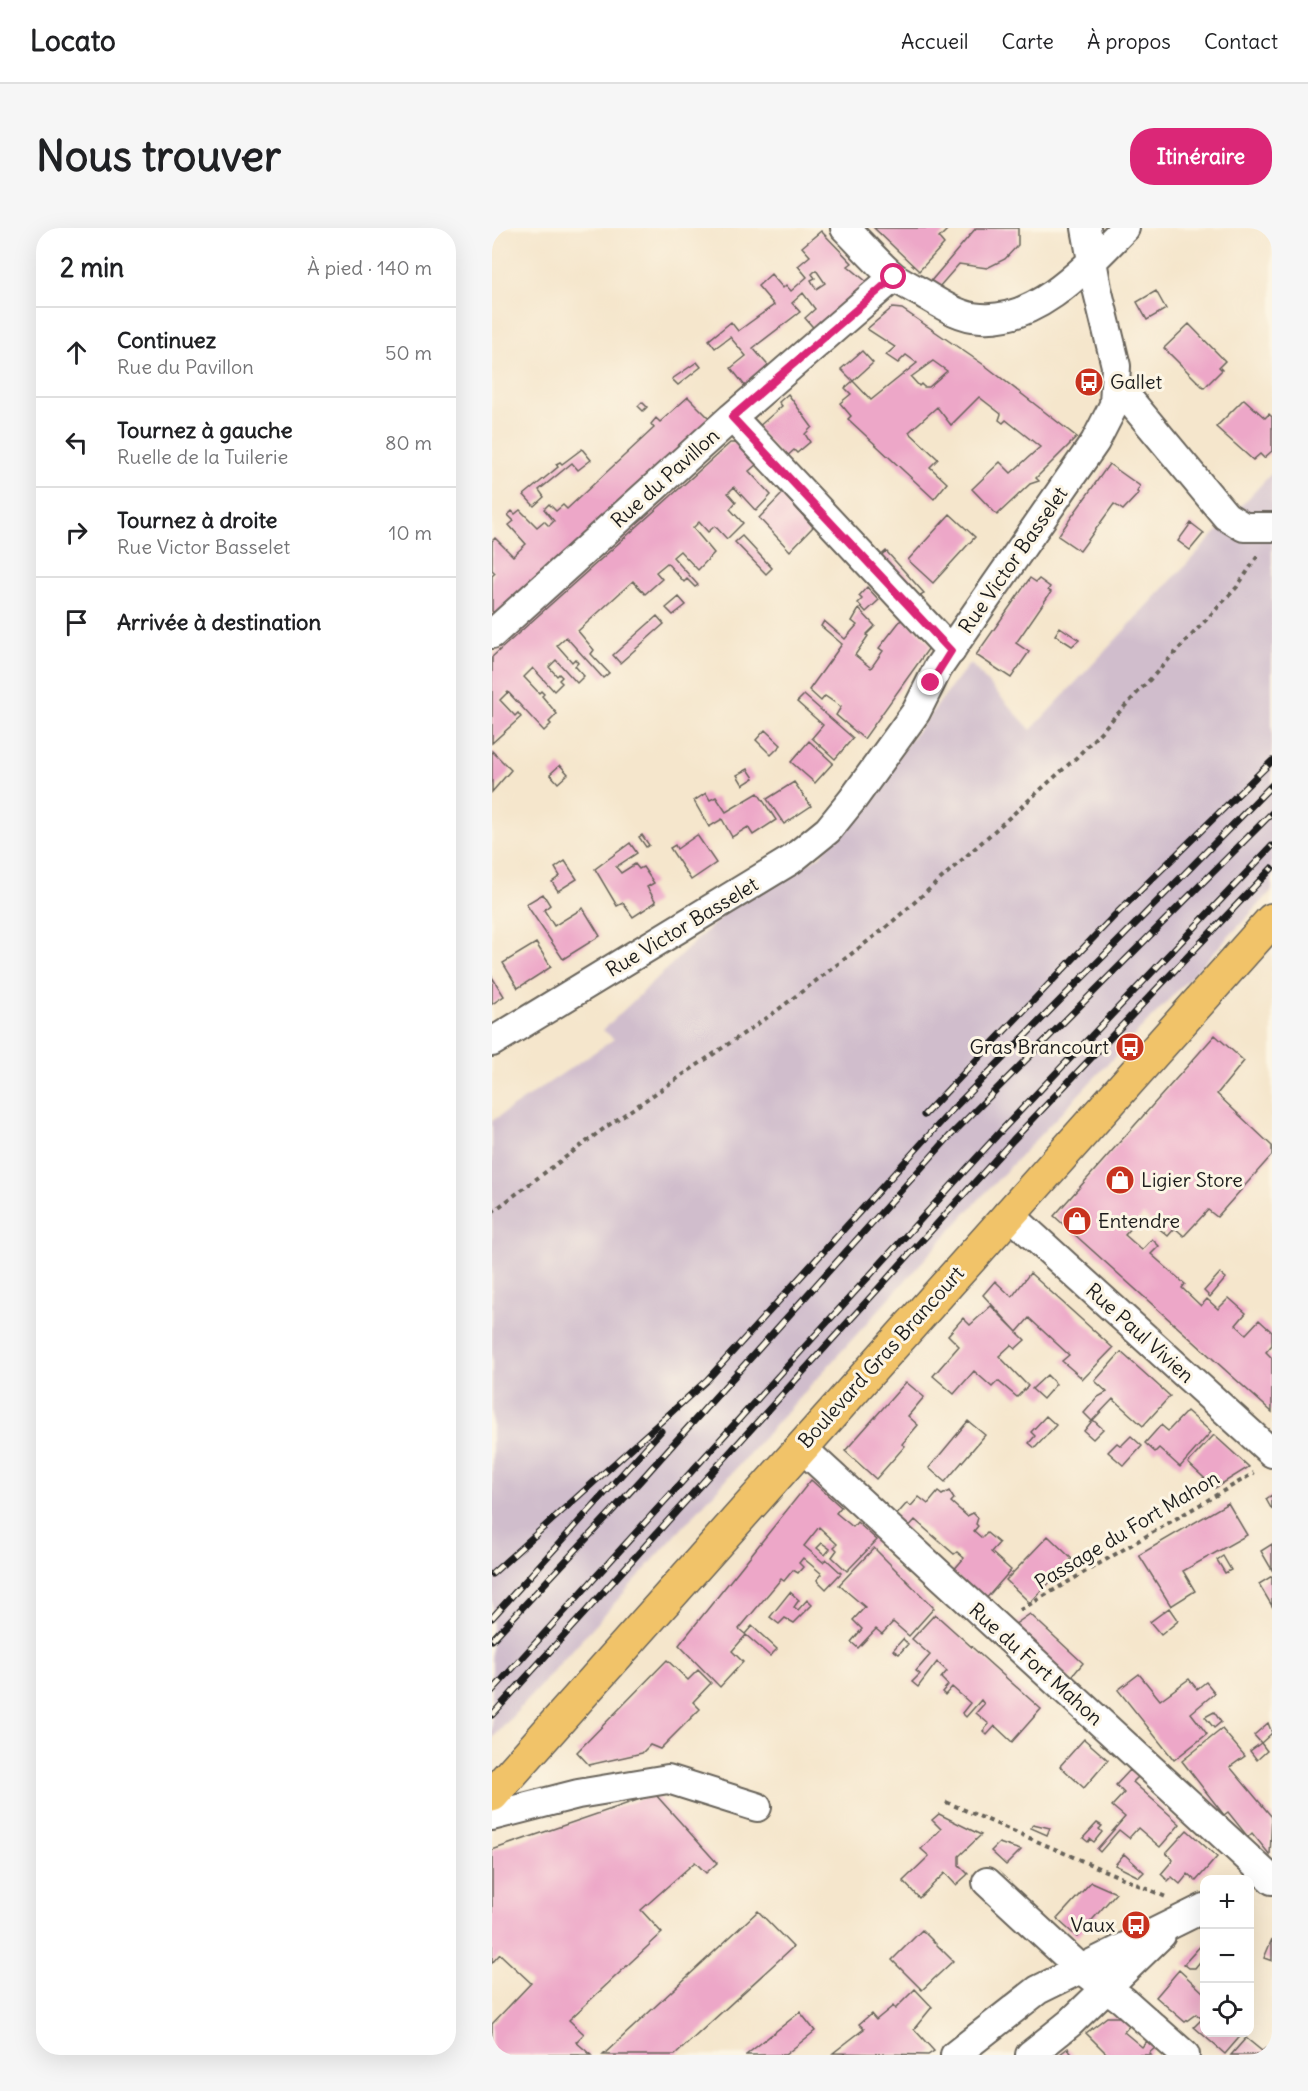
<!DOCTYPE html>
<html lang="fr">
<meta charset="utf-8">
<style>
body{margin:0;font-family:Delius,sans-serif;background:#f6f6f6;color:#202124}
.controls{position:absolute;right:18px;bottom:18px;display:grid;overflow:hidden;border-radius:12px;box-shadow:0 6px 24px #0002}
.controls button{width:54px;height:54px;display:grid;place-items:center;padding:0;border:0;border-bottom:2px solid #e0e0e0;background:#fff;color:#202124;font:30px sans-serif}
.stop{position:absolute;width:18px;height:18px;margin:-14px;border:4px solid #db2777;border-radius:50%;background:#fff}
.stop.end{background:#db2777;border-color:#fff;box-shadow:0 2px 6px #0008}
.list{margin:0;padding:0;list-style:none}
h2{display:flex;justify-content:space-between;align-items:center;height:78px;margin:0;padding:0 24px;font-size:26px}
h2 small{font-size:20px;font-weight:400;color:#757577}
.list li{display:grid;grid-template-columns:39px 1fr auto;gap:18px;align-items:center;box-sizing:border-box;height:90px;padding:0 24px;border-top:2px solid #e0e0e0}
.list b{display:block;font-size:22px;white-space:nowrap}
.list p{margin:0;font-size:20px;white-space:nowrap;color:#757577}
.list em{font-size:20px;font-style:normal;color:#757577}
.icon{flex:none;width:33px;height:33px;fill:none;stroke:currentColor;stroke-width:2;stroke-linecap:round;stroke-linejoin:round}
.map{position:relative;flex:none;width:780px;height:1827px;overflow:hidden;border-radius:24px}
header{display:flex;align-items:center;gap:36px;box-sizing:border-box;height:84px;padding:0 30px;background:#fff;border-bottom:2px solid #e0e0e0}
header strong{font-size:28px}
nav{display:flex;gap:33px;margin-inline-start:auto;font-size:21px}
.intro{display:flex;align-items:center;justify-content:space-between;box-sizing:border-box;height:144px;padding:0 36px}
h1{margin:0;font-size:42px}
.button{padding:15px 27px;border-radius:24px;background:#db2777;color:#fff;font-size:21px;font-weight:700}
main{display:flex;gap:36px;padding:0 36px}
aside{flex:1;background:#fff;border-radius:24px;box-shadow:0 6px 24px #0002}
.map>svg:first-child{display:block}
</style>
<header>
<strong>Locato</strong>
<nav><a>Accueil</a><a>Carte</a><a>À propos</a><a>Contact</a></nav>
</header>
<div class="intro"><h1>Nous trouver</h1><a class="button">Itinéraire</a></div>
<main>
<aside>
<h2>2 min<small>À pied · 140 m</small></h2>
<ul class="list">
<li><svg class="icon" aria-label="ahead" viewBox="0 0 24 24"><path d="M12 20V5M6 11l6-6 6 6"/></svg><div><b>Continuez</b><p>Rue du Pavillon</p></div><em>50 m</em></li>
<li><svg class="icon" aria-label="left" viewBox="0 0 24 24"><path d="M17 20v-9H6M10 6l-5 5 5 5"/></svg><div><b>Tournez à gauche</b><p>Ruelle de la Tuilerie</p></div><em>80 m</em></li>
<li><svg class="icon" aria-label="right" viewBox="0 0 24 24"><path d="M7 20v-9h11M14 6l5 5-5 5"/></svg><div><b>Tournez à droite</b><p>Rue Victor Basselet</p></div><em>10 m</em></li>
<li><svg class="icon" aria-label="arrive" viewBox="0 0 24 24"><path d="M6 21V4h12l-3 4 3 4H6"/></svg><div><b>Arrivée à destination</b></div></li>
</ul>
</aside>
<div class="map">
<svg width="780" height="1827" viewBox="0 0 780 1827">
<rect width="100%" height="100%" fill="#fcf5e5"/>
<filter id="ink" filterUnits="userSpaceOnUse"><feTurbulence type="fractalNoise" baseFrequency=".0167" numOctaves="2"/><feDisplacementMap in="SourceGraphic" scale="12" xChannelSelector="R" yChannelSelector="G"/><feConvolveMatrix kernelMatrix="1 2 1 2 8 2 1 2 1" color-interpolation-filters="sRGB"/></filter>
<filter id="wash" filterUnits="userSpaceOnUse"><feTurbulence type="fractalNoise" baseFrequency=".008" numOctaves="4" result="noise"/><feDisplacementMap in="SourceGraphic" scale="24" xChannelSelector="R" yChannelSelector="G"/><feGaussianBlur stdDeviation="1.35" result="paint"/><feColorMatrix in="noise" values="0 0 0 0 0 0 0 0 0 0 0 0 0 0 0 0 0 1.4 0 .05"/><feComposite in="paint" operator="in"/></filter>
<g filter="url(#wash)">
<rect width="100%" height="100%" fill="#f5e6cc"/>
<path fill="#d0bdcc" d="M780,245V663L476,983L0,1511V893L122,811L111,802L237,681L328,628L478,435L539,502Z"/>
<g id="blocks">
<path fill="#eda7c8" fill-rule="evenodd" d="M382,0H457L447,10L452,16L427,43Z
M484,0H526V17L513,31L495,40L467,36L447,59L439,53Z
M329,3L360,35L356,38L382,60L326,105L313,90L323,81L311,65L300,75L308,84L261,120L280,142L257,163L239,140L254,128L238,109L223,120L217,112L239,94L246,103L282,77L266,58L279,46L291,60L294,57L299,63L315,49L306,38L318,28L310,19ZM324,42L333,55L324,61L319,52L323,50L320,46Z
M664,63L674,81L655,92L645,74Z
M400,80L410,81L495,139L585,209L544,250L547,253L538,256L505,287L480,261L508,234L519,245L548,219L514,192L511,195L507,192L509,186L487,169L459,197L445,179L417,204L446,231L438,239L455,255L442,271L356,191L359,188L348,175L359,166L353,160L361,153L379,172L425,135L414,127L406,135L394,127L403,119L375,101ZM441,133L455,143L437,159H432L429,156L427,158L419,149Z
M697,96L733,133L727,139L730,142L712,160L672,120Z
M370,123L381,135L361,153L349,141Z
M205,134L209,139L186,157L180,151Z
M296,166L320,199L313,206L318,214L305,225L302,222L292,231L265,200L290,178L287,174Z
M196,169L221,194L6,389L0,383V348L3,345L0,342V313L3,310L21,328L34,316L17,297L22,293L16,287L20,283L23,286L28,282L45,299L52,293L57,298L62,293L52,281L57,276L64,283L71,277L75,281L162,200L159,196L164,190L168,194Z
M752,171L773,190L777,186L780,189V223L772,230L768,226L761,232L724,199Z
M150,174L155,179L151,183L146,178Z
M238,215H245L265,236L257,243L279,267L264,283L242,259L236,265L244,274L238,281L251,295L235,311L223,298L216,304L207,294L201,300L222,325L206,342L188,323L181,329L206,357L203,359L195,351L192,354L175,335L164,344L170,351L153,366L141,353L86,403L102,422L99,426L117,445L111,450L74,409L65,417L80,434L83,431L86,435L83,438L92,448L85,455L64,432L57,439L65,448L67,446L70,449L67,452L70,455L62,463L41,440L32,449L47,465L49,463L52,466L50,468L65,486L57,494L59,496L52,503L16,464L8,472L23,488L26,485L29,489L0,515V429Z
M90,221L99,232L86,242L80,235L47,262L52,269L42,278L32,267L66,239L64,236L68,234L70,236Z
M617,236L648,258L645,264L647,265L631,282L622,276L588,323L566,308Z
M291,265L321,299L298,323L267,290Z
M458,286L483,309L441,355L416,332Z
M699,295L712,305L698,322L686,313Z
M250,308L280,340L274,346L243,314Z
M394,323L432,365L422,375L384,332Z
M538,350L544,354L547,351L558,359L556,362L559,364L524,415L537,424L519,450L484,427Z
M375,359L387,372L374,384L366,375L370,371L367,368Z
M187,369L194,377L181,387L174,380Z
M367,381L383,398L374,407L376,408L363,427L379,440L391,423L387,420L412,388L439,417L372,511L344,487L349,479L333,468L329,473L317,462L350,416L329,398L332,393L353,411L365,397L360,393Z
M165,388L172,396L128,435L121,427Z
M568,399L587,412L580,418L563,407Z
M312,467L361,510L343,531L320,510L331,497L305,474Z
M273,502L289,517L279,527L264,512Z
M317,513L341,535L323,555L299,534Z
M0,523L19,542L0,564Z
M68,537L76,546L66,555L58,546Z
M256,541L262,550L251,557L245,547Z
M302,554L319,578L292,596L275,571Z
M214,565L218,572L224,569L234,584L266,565L284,592L261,607L256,599L240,609L230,591L217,599L202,573Z
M150,607L157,617L154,619L147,609Z
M205,607L224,635L199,652L178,620L183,617L185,621Z
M138,615L145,625L124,639L129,645L143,636L147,641L151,639L162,655L155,659L164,674L141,689L131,675L125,678L103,641Z
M73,633L85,651L66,663L60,654L68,648L63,640Z
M51,666L58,677L52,682L62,698L91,680L108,708L71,731L34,676Z
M44,715L59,739L26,760L11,735Z
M0,749L12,768L0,776Z
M723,807L752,833L725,866L780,918V927L725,989L716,982L692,1008L683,1000L676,1008L651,987L633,1007L650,1022L660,1011L667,1018L659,1026L693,1056L690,1060L709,1078L715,1071L726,1081L737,1070L754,1085L744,1097L754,1106L767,1092L780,1104V1117L774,1124L780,1130V1184L562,988Z
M538,1045L621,1120L591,1151L570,1133L577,1127L537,1090L525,1104L491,1067L503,1053L520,1069Z
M728,1045L734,1050L718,1069L712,1063Z
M499,1078L533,1112L523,1121L519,1117L507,1128L536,1158L525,1169L506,1153L500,1159L482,1143L462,1166L441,1148L467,1118L456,1107L471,1090L478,1097Z
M629,1124L678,1168L651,1198L621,1171L601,1192L611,1201L601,1211L592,1203L600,1193L592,1185L606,1169L615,1164L603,1153Z
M555,1147L564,1156L551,1171L540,1161Z
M414,1154L432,1169L416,1188L426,1197L410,1216L413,1218L384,1251L353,1223Z
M695,1183L719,1204L688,1239L667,1220L663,1224L653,1215L669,1197L676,1203Z
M554,1188L564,1197L543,1220L537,1215L543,1208L539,1204Z
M476,1193L493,1207L453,1254L437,1240Z
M722,1207L757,1239L723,1260L696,1235Z
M639,1208L650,1218L632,1238L616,1224L625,1215L629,1218Z
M319,1252L349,1279L344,1285L361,1299L365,1294L385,1312L355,1343L340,1329L345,1322L342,1319L345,1316L327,1299L312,1318L331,1334L334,1331L349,1345L334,1361L325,1352L330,1346L311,1330L307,1335L311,1339L306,1345L301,1342L292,1353L289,1351L247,1401L253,1406L260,1398L285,1421L278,1428L254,1407L240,1423L251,1434L228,1459L187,1417Z
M457,1263L462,1271L459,1274L475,1288L481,1285L486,1290L484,1296L486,1298L482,1303L490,1310L495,1305L507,1315L499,1324L519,1342L492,1373L460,1344L472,1330L465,1324L462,1326L423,1292L413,1303L401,1291L415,1275L419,1278L427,1269L436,1276L446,1264L450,1267Z
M780,1267V1282L774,1271Z
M736,1275L755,1307L691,1343L703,1363L679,1378L647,1327Z
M556,1308L580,1331L538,1375L514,1352Z
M330,1315L338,1321L333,1327L325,1320Z
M780,1316V1342L769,1323Z
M382,1320L442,1380L417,1408L401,1394L390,1406L384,1401L366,1420L359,1414L370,1401L361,1392L373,1379L347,1357Z
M731,1328L739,1342L733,1345L725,1332Z
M780,1348V1378L767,1356Z
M298,1364L307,1372L302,1379L306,1382L315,1372L320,1377L302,1395L293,1390L287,1396L278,1389Z
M677,1380L686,1393L669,1407L658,1394Z
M443,1386L549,1481L520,1514L503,1498L495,1507L491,1503L497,1496L484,1485L492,1476L489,1472L474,1489L470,1485L478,1475L460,1459L453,1467L450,1464L456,1457L449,1450L455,1443L445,1434L426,1459L420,1454L428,1446L424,1443L438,1427L420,1411Z
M538,1386L591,1435L577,1452L519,1399Z
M411,1411L416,1416L407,1426L401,1422Z
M175,1432L196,1452L206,1442L219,1455L201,1474L208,1481L168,1521L158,1517L150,1525L97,1537L85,1524Z
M647,1446L668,1472L697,1451L705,1461L714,1454L723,1465L699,1485L715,1506L682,1532L626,1462Z
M722,1484L729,1494L722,1500L713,1489Z
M776,1495L780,1505L769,1515L775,1523L765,1532L758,1523L769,1515L762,1507Z
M730,1501L753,1528L738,1539L780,1589L778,1627L760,1605L756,1609L736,1584L732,1587L690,1533Z
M592,1511L616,1532L592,1560L568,1538Z
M638,1542L646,1549L641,1554L688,1596L668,1619L646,1600L637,1610L627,1602L608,1624L605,1621L633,1589L620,1578L632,1565L624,1557Z
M163,1566L225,1635L214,1645L203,1634L149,1682L170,1705L77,1792L92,1806L84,1814L99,1827H0V1796L39,1755L8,1726L0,1735V1622Z
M447,1586L489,1607L467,1628V1637L476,1646L474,1648L464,1657L453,1645L427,1670L411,1653L437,1628L429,1621L449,1601L440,1592Z
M605,1595L610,1598L607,1601L610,1604L602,1614L598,1611L596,1614L591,1610Z
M541,1596L558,1600L555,1607L539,1600Z
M695,1602L725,1629L704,1653L696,1646L688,1656L680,1649L676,1653L669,1646L681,1632L674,1625Z
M507,1615L519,1619L529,1622L514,1637L499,1623Z
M632,1626L652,1644L647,1649L623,1637Z
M599,1654L624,1665L585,1709L565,1691Z
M266,1683L301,1719L183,1827H111Z
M430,1702L461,1733L430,1762L400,1732Z
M780,1711V1733L772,1730Z
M712,1714V1729L703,1740H697L692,1736Z
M687,1742L712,1765V1804H752L733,1826L702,1799L710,1791L704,1786L693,1794L664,1769Z
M423,1761L440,1779L422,1801L442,1823L436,1827L341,1825L372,1801L367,1796L379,1786L384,1792L401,1778L403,1781Z
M308,1784L323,1803L293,1827H254Z
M615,1789H628L638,1797L632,1804L650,1819L655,1813L663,1820L657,1825L659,1827H612L614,1825L594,1805Z
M754,1810L770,1823L774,1820L780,1827H739Z
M576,1820L581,1827H567Z"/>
</g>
</g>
<g filter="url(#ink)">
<use href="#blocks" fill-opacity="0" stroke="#68635a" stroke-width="1.5"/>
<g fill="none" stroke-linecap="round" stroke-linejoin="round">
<g stroke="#68635a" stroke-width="32">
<path id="minor" d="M353,0C369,16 385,35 402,49C411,55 421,60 430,65C449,76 467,89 489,90C547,94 596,37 633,0
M625,157L734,288L752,299H780
M240,189L459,423
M0,406L240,189L402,49
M0,814L299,632L336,602L361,571L424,484L446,440L603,214L622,177L624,138L605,60L594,0
M516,985L780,1225
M309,1219L780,1652
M0,1588L86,1566L176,1551L265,1579
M495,1654L588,1740L631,1772L693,1827
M463,1827L546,1762L712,1680
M538,1827L578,1795L669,1707"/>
</g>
<g stroke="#68635a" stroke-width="36">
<path id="major" d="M0,1567L780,692"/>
</g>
<path stroke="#68635a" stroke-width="4" stroke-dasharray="4.5 4.5" stroke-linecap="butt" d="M0,984L114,899L279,787L392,701L432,666L585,529L745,359L767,326
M528,1382L762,1245
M454,1574L674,1669"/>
<use href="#minor" stroke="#fff" stroke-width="28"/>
<use href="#major" stroke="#f1c369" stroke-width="33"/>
<g stroke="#1c1c1c" stroke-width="7">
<path id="rail" d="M432,887L623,687L780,533
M0,1346L215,1152L459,883L780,557
M0,1390L169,1203
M0,1412L149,1252L457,909L780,585
M0,1463L509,903L780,618
M0,1487L521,912L780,640"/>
</g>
<use href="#rail" stroke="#fcf5e5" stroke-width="4.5" stroke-dasharray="14" stroke-linecap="butt"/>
</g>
</g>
<g fill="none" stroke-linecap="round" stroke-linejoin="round" filter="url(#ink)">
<path stroke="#db2777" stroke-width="8" d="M402,49L240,189L459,423L439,455"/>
</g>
<defs>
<g id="bus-disc" transform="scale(1.5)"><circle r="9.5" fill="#c8321e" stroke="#fcf5e5"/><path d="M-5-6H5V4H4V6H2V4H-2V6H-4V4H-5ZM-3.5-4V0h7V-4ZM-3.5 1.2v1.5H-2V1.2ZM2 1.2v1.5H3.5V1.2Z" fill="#fff"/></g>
<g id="shop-disc" transform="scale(1.5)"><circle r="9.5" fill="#c8321e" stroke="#fcf5e5"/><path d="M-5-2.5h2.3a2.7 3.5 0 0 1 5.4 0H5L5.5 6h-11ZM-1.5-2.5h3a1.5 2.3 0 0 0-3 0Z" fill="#fff"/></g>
</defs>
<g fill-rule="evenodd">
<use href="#bus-disc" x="597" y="154"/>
<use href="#bus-disc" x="638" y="819"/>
<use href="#shop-disc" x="628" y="952"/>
<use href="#shop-disc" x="585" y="993"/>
<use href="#bus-disc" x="644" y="1697"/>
</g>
<g text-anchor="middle" stroke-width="6" stroke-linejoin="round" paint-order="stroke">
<g font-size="20" fill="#1c1c1c" stroke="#fcf5e5" text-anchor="start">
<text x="618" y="161">Gallet</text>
<text x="617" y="826" text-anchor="end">Gras Brancourt</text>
<text x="649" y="959">Ligier Store</text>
<text x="606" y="1000">Entendre</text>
<text x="623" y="1704" text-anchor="end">Vaux</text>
</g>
<g font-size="20" fill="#1c1c1c" stroke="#fcf5e5">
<text transform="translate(173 250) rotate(-42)" y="7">Rue du Pavillon</text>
<text transform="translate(521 332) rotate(-55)" y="7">Rue Victor Basselet</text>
<text transform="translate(190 699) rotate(-31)" y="7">Rue Victor Basselet</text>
<text transform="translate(648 1105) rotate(42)" y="7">Rue Paul Vivien</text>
<text transform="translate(389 1129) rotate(-48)" y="7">Boulevard Gras Brancourt</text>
<text transform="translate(635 1302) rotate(-31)" y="7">Passage du Fort Mahon</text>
<text transform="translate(544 1436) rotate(42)" y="7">Rue du Fort Mahon</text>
</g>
</g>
</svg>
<div class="controls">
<button>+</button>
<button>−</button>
<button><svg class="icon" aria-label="locate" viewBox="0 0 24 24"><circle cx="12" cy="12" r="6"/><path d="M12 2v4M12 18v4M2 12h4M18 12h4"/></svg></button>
</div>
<div class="stop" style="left:402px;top:49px"></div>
<div class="stop end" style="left:439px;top:455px"></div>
</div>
</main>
